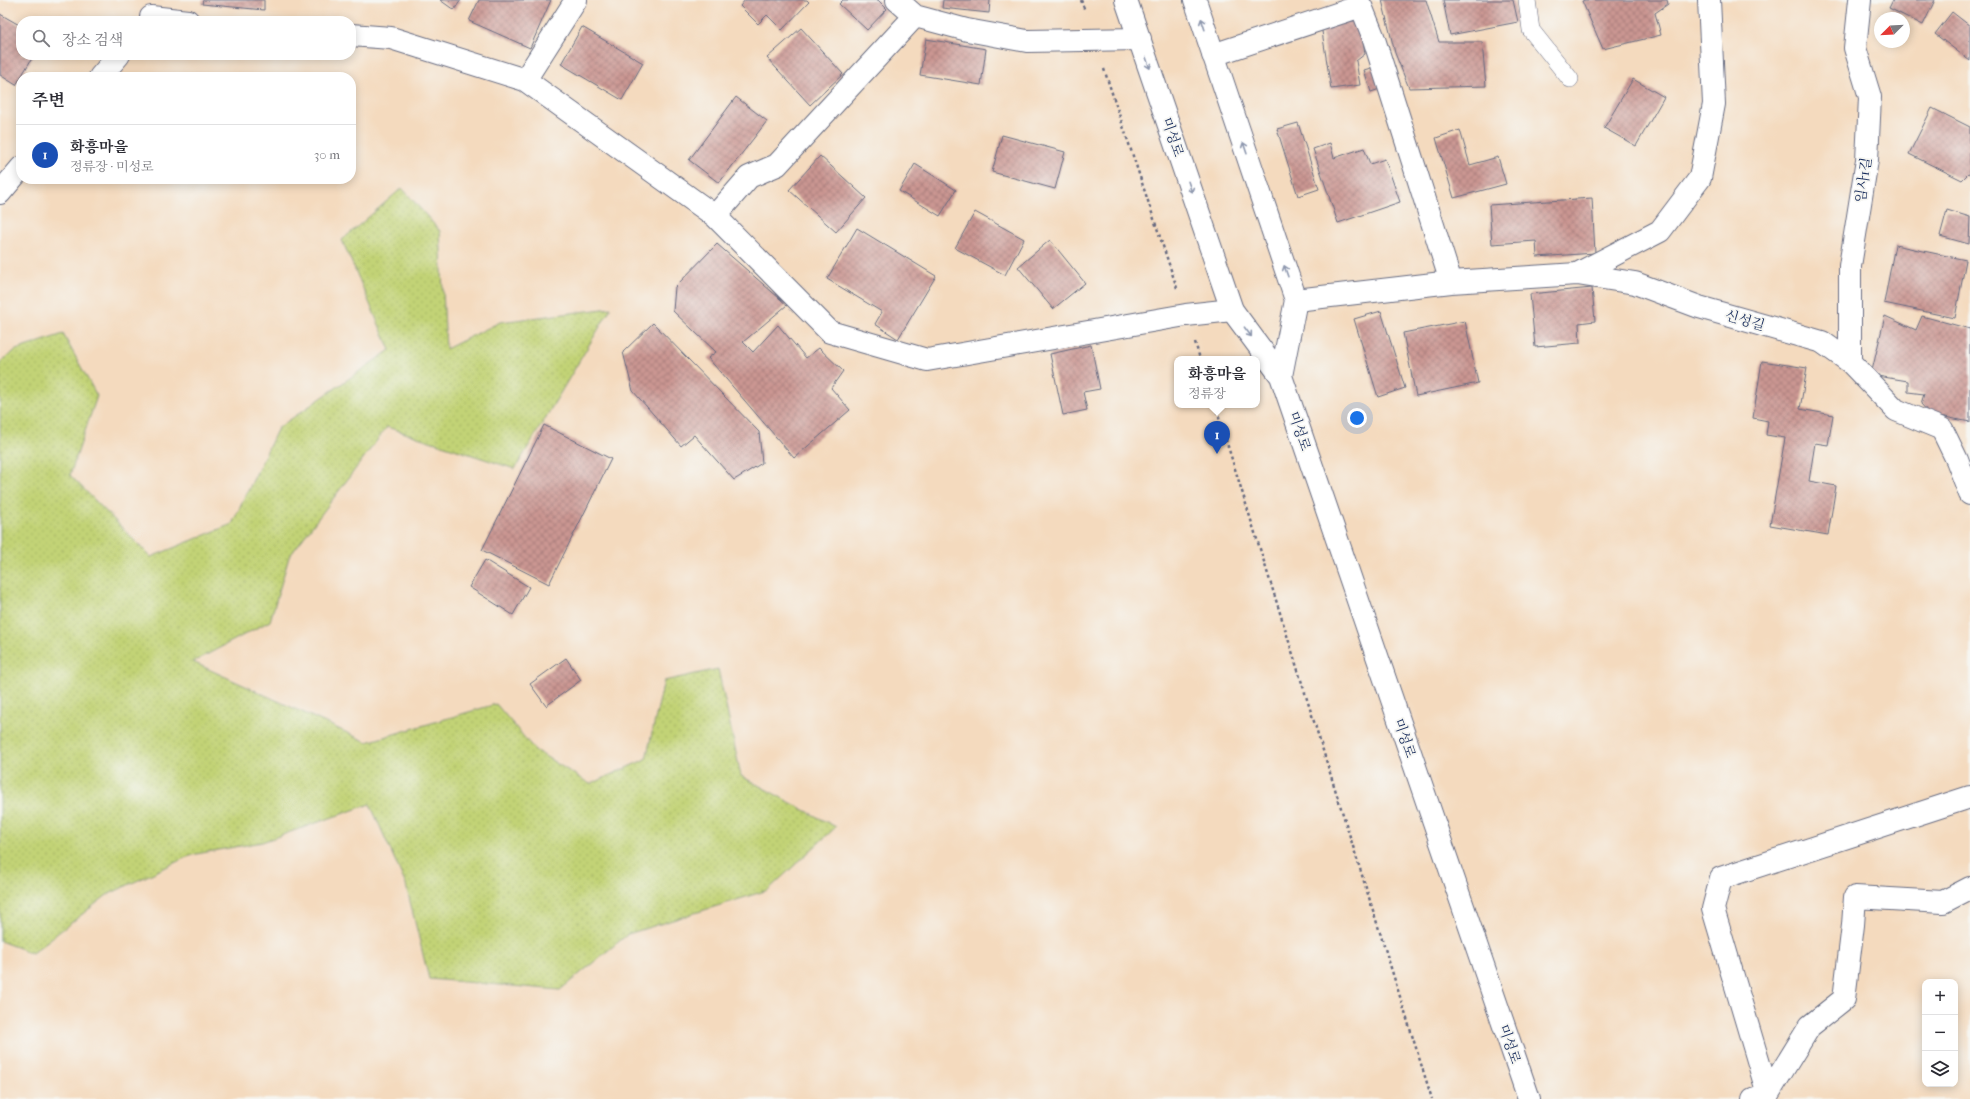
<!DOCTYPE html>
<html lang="ko">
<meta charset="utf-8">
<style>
body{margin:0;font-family:"IM FELL French Canon","Noto Serif KR",serif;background:#f2f2f3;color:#2b2b33}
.controls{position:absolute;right:12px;bottom:12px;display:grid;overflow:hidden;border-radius:8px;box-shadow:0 2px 10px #0003}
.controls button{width:36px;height:36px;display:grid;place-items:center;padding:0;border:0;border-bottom:1px solid #e1e1e2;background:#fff;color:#2b2b33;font:20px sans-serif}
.compass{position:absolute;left:1874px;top:12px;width:36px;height:36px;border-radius:50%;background:#fff;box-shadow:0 2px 10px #0003;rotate:246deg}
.you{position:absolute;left:1357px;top:418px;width:14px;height:14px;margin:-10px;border:3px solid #fff;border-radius:50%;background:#1a73e8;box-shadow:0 0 0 6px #1a73e833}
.badge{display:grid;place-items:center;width:26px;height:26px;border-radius:50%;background:#7c3aed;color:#fff;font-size:13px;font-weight:700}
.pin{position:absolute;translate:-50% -33px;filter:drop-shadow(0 1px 2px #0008)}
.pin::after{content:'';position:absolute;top:21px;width:14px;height:12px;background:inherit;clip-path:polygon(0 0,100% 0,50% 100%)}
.popup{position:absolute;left:1174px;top:356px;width:86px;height:52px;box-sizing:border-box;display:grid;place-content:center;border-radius:8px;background:#fff;filter:drop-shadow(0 1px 3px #0005);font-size:13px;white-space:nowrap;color:#7c7c81}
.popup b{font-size:15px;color:#2b2b33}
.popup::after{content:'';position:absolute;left:50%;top:100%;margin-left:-8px;border:8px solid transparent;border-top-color:#fff}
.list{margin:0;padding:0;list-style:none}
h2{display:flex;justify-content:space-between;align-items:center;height:52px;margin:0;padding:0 16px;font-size:17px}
h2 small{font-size:13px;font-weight:400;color:#7c7c81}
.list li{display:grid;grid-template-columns:26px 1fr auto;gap:12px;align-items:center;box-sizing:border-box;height:60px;padding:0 16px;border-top:1px solid #e1e1e2}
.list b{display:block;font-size:15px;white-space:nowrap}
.list p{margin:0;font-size:13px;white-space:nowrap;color:#7c7c81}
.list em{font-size:13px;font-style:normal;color:#7c7c81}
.icon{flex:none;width:22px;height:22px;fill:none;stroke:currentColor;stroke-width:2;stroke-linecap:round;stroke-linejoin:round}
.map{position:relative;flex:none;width:1970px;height:1099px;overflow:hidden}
.search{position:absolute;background:#fff;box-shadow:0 2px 10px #0003;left:16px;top:16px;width:340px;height:44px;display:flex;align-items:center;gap:10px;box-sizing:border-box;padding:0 14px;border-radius:16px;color:#7c7c81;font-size:15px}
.panel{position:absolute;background:#fff;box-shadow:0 2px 10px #0003;left:16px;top:72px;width:340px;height:112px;border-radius:16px}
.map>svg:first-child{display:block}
</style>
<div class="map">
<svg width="1970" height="1099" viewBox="0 0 1970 1099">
<defs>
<pattern id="grass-dots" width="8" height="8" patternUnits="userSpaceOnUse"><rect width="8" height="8" fill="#c2d376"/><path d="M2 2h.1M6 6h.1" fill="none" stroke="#a6b568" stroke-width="1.8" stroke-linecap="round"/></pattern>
<pattern id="building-cross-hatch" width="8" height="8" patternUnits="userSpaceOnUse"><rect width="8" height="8" fill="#cb9692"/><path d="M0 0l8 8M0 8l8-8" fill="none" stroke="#a47b7a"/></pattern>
</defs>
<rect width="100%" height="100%" fill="#f6f6f2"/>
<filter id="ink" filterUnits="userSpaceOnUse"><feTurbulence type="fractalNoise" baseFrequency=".025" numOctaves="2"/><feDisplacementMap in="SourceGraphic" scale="8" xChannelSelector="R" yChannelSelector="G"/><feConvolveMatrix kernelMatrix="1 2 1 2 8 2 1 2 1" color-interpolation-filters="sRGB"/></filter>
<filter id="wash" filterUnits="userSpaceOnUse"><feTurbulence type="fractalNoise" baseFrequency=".012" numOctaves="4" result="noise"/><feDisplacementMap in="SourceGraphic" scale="16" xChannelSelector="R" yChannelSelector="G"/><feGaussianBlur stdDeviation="0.9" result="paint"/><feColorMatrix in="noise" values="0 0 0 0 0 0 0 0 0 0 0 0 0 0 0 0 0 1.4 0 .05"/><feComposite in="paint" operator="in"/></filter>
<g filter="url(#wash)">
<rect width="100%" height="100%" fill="#f4dabe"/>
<path fill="url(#grass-dots)" stroke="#6e816a" d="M402,188L440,231L446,349L500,322L611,308L515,469L387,427L289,557L270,621L193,662L367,742L496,704L535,750L590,784L646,759L664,681L718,669L741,776L836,827L768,890L628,934L560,990L429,979L406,885L370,804L262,842L191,855L107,895L32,953L0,941V362L16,350L63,334L97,396L70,475L151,557L232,524L278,428L390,350L342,240Z"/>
<g id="blocks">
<path fill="url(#building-cross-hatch)" d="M203,0H264V10L202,4Z
M440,0H461L454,10Z
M479,0H551L530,48L469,21Z
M745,0H807L809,2L782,30L767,15L758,24L740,6Z
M843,0H878L887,9L867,30L839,4Z
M943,0H990L989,13L942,8Z
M1382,0H1426L1439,42H1482L1486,86L1409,88L1395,53Z
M1443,0H1513L1518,22L1450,35Z
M1585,0H1667L1668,4L1655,13L1661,35L1603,49L1582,1Z
M1893,0H1935L1923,25L1889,8Z
M1952,12L1970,26V61L1935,34Z
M0,14L21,26V55H34L16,85L0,75Z
M1360,20L1365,54L1356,61L1360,85L1331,89L1321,25Z
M582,27L643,63L622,100L561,64Z
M801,28L843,74L810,105L767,58Z
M926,39L986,49L981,85L920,75Z
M1374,67L1380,89L1371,92L1364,70Z
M1633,79L1664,97L1636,146L1604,128Z
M736,97L767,121L719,183L689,160Z
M1932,108L1970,127V175L1968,174L1962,180L1909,154Z
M1298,123L1319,189L1298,196L1277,129Z
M1460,130L1470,165L1498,157L1506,184L1454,198L1436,138Z
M1002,135L1065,152L1055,189L992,172Z
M1330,143L1334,158L1364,148L1370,164L1385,159L1400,202L1338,223L1313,149Z
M820,156L866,198L836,232L789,190Z
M915,164L956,190L940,216L899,191Z
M1592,198L1595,253L1537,257L1536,241L1492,244L1489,205Z
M1947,210L1970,217L1969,244L1940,236Z
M975,212L1024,239L1005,275L955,248Z
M857,228L936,276L898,339L875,324L882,312L827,279Z
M1050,240L1085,283L1053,309L1018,267Z
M717,244L787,305L743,342L753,352L778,325L806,358L819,348L843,371L831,388L850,410L794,458L708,358L716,352L673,311L675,287Z
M1895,245L1966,260L1955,318L1884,303Z
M1592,288L1595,321L1579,323L1580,343L1535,347L1530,294Z
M1381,311L1405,388L1378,397L1354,319Z
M1885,316L1916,330L1922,316L1970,329V422L1930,414L1921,404L1924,394L1908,392V381L1871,375Z
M1465,321L1478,383L1416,396L1403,333Z
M653,323L759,432L762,463L734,480L694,435L681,446L633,391L623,352Z
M1091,345L1100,389L1083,392L1087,410L1063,415L1050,354Z
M1762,361L1807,368L1800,409L1833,415L1828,445L1815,443L1809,481L1836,486L1828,535L1770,525L1785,438L1766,435L1768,421L1753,418Z
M544,425L611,459L549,584L482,550Z
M485,560L529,587L513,615L469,587Z
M566,658L581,680L546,706L530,684Z"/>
</g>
</g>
<g filter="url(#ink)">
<use href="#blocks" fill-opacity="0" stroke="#676b80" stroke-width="1"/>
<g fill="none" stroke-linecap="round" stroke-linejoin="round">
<g stroke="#676b80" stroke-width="18">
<path id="lane" d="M1527,0L1531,30L1570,79"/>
</g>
<g stroke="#676b80" stroke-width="24">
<path id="street" d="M897,0L915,16L967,30L1027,41L1140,39
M151,17L188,21
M351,35L391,38L525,80L715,216L830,332L927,360L1186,315L1232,310
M1213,55L1361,6L1373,36L1451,282L1296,300
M100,77L119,55
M525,80L576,0
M0,193L21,168
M715,216L749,177L777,165L915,16
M1577,274L1660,231L1700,178L1714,104L1709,0
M1451,282L1577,274L1635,283L1699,307L1822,342L1850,362L1896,410L1942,429L1957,460L1970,494
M1850,362V266L1867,160L1870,97L1855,48L1860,0
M1753,1099L1768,1094L1713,909L1721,878L1970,797
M1766,1099L1768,1094L1810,1026L1844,999L1853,925L1855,897L1943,902L1970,888"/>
</g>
<g stroke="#676b80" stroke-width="24">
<path id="secondary" d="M1126,0L1232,310L1281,376L1529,1099
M1195,0L1296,300L1281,376"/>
</g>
<path stroke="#676b80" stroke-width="2.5" stroke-dasharray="3 3" stroke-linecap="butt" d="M1081,0L1085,11
M1104,69L1177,288
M1195,342L1200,359
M1215,405L1432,1099"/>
<use href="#lane" stroke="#fff" stroke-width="17"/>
<use href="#street" stroke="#fff" stroke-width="22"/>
<use href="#secondary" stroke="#fff" stroke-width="22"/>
</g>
<defs><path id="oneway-shaft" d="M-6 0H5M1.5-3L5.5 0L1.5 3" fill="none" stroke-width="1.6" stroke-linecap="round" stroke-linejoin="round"/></defs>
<g stroke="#8d97ae">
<use href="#oneway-shaft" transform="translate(1203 24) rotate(-108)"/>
<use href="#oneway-shaft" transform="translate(1148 63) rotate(71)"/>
<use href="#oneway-shaft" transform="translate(1245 148) rotate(-109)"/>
<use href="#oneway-shaft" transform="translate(1190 187) rotate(71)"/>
<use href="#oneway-shaft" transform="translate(1286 271) rotate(-109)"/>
<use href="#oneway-shaft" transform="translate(1248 332) rotate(53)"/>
</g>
</g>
<g text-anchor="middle" stroke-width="3.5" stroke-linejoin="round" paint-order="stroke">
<g font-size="14" fill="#1b2f5e" stroke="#f6f6f2">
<text transform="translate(1173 137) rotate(71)" y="5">미성로</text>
<text transform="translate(1863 180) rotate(-82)" y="5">임사1길</text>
<text transform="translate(1745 320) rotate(16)" y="5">신성길</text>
<text transform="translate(1300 431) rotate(71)" y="5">미성로</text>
<text transform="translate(1405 738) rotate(71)" y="5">미성로</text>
<text transform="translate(1510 1044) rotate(71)" y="5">미성로</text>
</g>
</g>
</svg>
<div class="controls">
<button>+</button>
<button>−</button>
<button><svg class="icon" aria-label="layers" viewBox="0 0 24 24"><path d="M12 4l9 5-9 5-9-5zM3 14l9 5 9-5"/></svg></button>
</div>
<svg class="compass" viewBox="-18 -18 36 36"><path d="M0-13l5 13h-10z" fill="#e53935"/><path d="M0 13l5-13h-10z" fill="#7c7c81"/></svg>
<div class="you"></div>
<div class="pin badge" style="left:1217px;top:454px;background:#1a4fb4">1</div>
<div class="popup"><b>화흥마을</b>정류장</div>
<div class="search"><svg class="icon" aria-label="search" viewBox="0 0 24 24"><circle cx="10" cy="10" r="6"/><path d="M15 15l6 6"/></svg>장소 검색</div>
<section class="panel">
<h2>주변<small></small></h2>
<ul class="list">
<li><span class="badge" style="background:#1a4fb4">1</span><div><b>화흥마을</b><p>정류장 · 미성로</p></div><em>30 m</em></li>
</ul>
</section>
</div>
